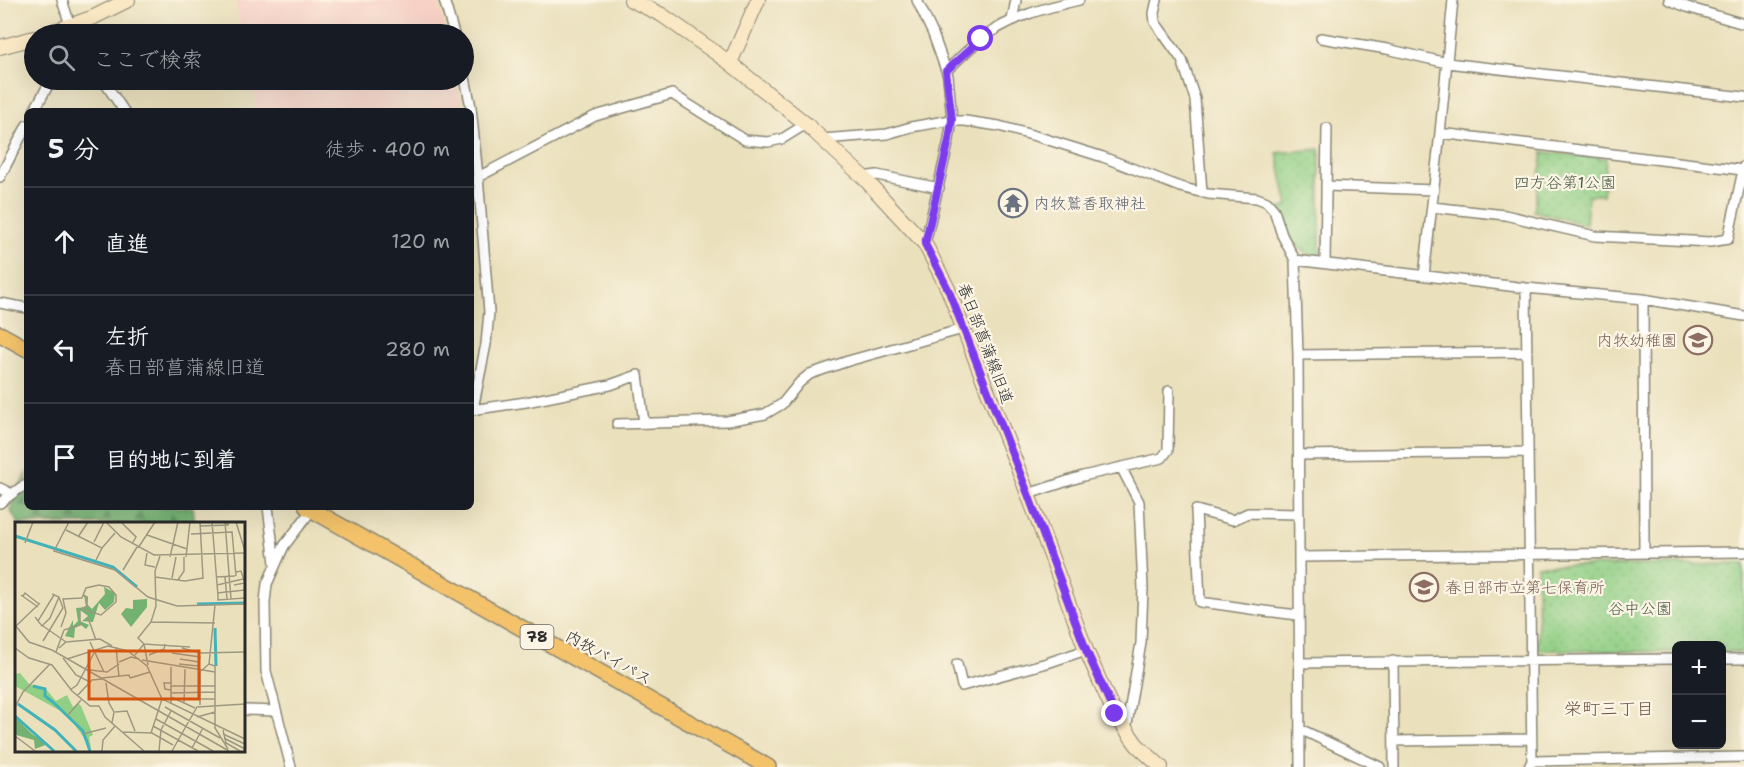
<!DOCTYPE html>
<html lang="ja">
<meta charset="utf-8">
<style>
body{margin:0;font-family:"Shantell Sans","Klee One",sans-serif;background:#20242c;color:#f1f3f6}
.controls{position:absolute;right:18px;bottom:18px;display:grid;overflow:hidden;border-radius:9px;box-shadow:0 6px 24px #0002}
.controls button{width:54px;height:54px;display:grid;place-items:center;padding:0;border:0;border-bottom:2px solid #363941;background:#171b24;color:#f1f3f6;font:30px sans-serif}
.stop{position:absolute;width:18px;height:18px;margin:-14px;border:4px solid #7c3aed;border-radius:50%;background:#fff}
.stop.end{background:#7c3aed;border-color:#fff;box-shadow:0 2px 6px #0008}
.list{margin:0;padding:0;list-style:none}
h2{display:flex;justify-content:space-between;align-items:center;height:78px;margin:0;padding:0 24px;font-size:26px}
h2 small{font-size:20px;font-weight:400;color:#9ea1a6}
.list li{display:grid;grid-template-columns:39px 1fr auto;gap:18px;align-items:center;box-sizing:border-box;height:108px;padding:0 24px;border-top:2px solid #363941}
.list b{display:block;font-size:22px;white-space:nowrap}
.list p{margin:0;font-size:20px;white-space:nowrap;color:#9ea1a6}
.list em{font-size:20px;font-style:normal;color:#9ea1a6}
.icon{flex:none;width:33px;height:33px;fill:none;stroke:currentColor;stroke-width:2;stroke-linecap:round;stroke-linejoin:round}
.map{position:relative;flex:none;width:1744px;height:767px;overflow:hidden}
.search{position:absolute;background:#171b24;box-shadow:0 6px 24px #0002;left:24px;top:24px;width:450px;height:66px;display:flex;align-items:center;gap:15px;box-sizing:border-box;padding:0 21px;border-radius:33px;color:#9ea1a6;font-size:22px}
.panel{position:absolute;background:#171b24;box-shadow:0 6px 24px #0002;left:24px;top:108px;width:450px;height:402px;border-radius:9px}
.map>svg:first-child{display:block}
</style>
<div class="map">
<svg width="1744" height="767" viewBox="0 0 1744 767">
<defs>
<pattern id="forest-firs" width="22" height="20" patternUnits="userSpaceOnUse" patternTransform="scale(1.5)"><rect width="22" height="20" fill="#74b272"/><path d="M5 1l3.5 6h-7zM16 11l3.5 6h-7z" fill="#5f915e"/></pattern>
<pattern id="park-dots" width="8" height="8" patternUnits="userSpaceOnUse" patternTransform="scale(1.5)"><rect width="8" height="8" fill="#91cf85"/><path d="M2 2h.1M6 6h.1" fill="none" stroke="#7db273" stroke-width="1.8" stroke-linecap="round"/></pattern>
</defs>
<rect width="100%" height="100%" fill="#fcf5e5"/>
<filter id="ink" filterUnits="userSpaceOnUse"><feTurbulence type="fractalNoise" baseFrequency=".0167" numOctaves="2"/><feDisplacementMap in="SourceGraphic" scale="12" xChannelSelector="R" yChannelSelector="G"/><feConvolveMatrix kernelMatrix="1 2 1 2 8 2 1 2 1" color-interpolation-filters="sRGB"/></filter>
<filter id="wash" filterUnits="userSpaceOnUse"><feTurbulence type="fractalNoise" baseFrequency=".008" numOctaves="4" result="noise"/><feDisplacementMap in="SourceGraphic" scale="24" xChannelSelector="R" yChannelSelector="G"/><feGaussianBlur stdDeviation="1.35" result="paint"/><feColorMatrix in="noise" values="0 0 0 0 0 0 0 0 0 0 0 0 0 0 0 0 0 1.4 0 .05"/><feComposite in="paint" operator="in"/></filter>
<g filter="url(#wash)">
<rect width="100%" height="100%" fill="#eae0bc"/>
<path fill="#f7d1c6" d="M235,0H438L447,34H242Z
M251,80H457L463,111H258Z"/>
<path fill="url(#forest-firs)" stroke="#506e4e" stroke-width="1.5" d="M27,471V507H193L195,524H19L10,510Z"/>
<path fill="url(#park-dots)" stroke="#5e7d58" stroke-width="1.5" d="M1320,149V254L1311,257L1291,241L1280,209L1288,206L1277,153Z
M1543,152L1606,158L1603,195H1588L1586,225L1534,211Z
M1744,564V652H1722V646H1676V652L1538,650L1537,566Z"/>
</g>
<g filter="url(#ink)">
<g fill="none" stroke-linecap="round" stroke-linejoin="round">
<g stroke="#8a8674" stroke-width="12">
<path id="street" d="M62,0L73,34
M444,0L454,34
M917,0L933,34L948,76L952,120L949,140L925,244
M1157,0L1154,13L1155,22L1182,60L1195,99L1202,192
M1669,0L1687,7L1744,24
M1012,20L1016,0
M1321,38L1387,49L1447,63L1744,97
M946,71C957,61 968,49 980,40C1009,17 1044,8 1079,0
M464,73L471,107L478,177L489,312L486,344L473,409
M103,80L124,111
M34,111L51,80
M1440,133L1743,170
M822,139L887,134L911,127L945,121H965L999,126L1039,137L1103,157L1180,187L1208,194L1257,198L1267,202L1274,210L1282,235L1295,260L1298,355L1300,767
M0,177L27,125
M478,177L595,116L672,94L745,140L768,142L782,139L806,124
M863,177L877,175L939,188
M1326,186L1434,190
M1432,207L1505,215L1595,236L1710,242L1728,239L1744,166
M1295,260L1526,288L1643,299L1744,316
M1325,263L1327,128
M1424,276L1440,133L1453,0
M1526,288L1532,761L1529,767
M1643,299L1644,553
M0,303L27,308
M1298,355L1526,352
M471,410L526,402L610,385L638,375L644,423
M617,424L727,421L765,414L782,404L800,382L810,374L848,361L963,329
M1299,455L1528,452
M1121,467L1139,502L1143,588L1141,643L1126,730
M0,488L12,494
M1028,494L1083,476L1162,458L1168,450L1169,391
M0,503L20,488L27,485
M268,507L275,563
M1299,514L1248,513L1233,520L1196,510L1200,602C1233,606 1265,612 1299,615
M1299,557L1744,552
M1722,659H1744
M1393,661L1394,767
M1299,663L1676,659
M957,664L962,686L1047,663L1086,650
M243,710L276,711
M1300,729L1380,767
M1394,741L1531,739
M1532,761L1744,757
M291,767L266,671L265,602L267,584L284,546L314,507"/>
</g>
<g stroke="#8a8674" stroke-width="16">
<path id="secondary" d="M631,0L662,15L730,63L806,124L863,177L925,244L948,289L1028,494L1086,650L1107,697L1115,714L1137,745L1161,767
M46,34L94,17L128,0
M0,47L34,38
M730,63L758,0"/>
</g>
<g stroke="#8a8674" stroke-width="18">
<path id="primary" d="M0,334L27,349
M307,507L768,767"/>
</g>
<use href="#street" stroke="#fff" stroke-width="9"/>
<use href="#secondary" stroke="#fae7c3" stroke-width="14"/>
<use href="#primary" stroke="#f3c26a" stroke-width="15"/>
</g>
</g>
<g fill="none" stroke-linecap="round" stroke-linejoin="round" filter="url(#ink)">
<path stroke="#7c3aed" stroke-width="8" d="M981,39L946,71L952,120L949,140L925,244L948,289L1028,494L1086,650L1115,714"/>
</g>
<defs>
<g id="temple-ring" transform="scale(1.5)"><circle r="9.5" fill="#fcf5e5" stroke="#6b7280" stroke-width="1.5"/><path d="M0-6L5-2H3V0L6.5 2.5H4V6H1.5V3h-3V6H-4V2.5H-6.5L-3 0V-2H-5Z" fill="#6b7280"/></g>
<g id="school-ring" transform="scale(1.5)"><circle r="9.5" fill="#fcf5e5" stroke="#8d6e63" stroke-width="1.5"/><path d="M0-5L7-2L0 1L-7-2ZM-4 1L0 2.5L4 1V4Q0 6-4 4Z" fill="#8d6e63"/></g>
</defs>
<g fill-rule="evenodd">
<use href="#temple-ring" x="1013" y="203"/>
<use href="#school-ring" x="1698" y="340"/>
<use href="#school-ring" x="1424" y="587"/>
</g>
<g text-anchor="middle" stroke-width="4.5" stroke-linejoin="round" paint-order="stroke">
<rect fill="#fcf5e5" stroke="#6a6863" stroke-width="1.5" x="520.5" y="625" width="33" height="24" rx="4.5"/>
<g font-size="15" font-weight="bold" fill="#2b2b2b">
<text x="537" y="642">78</text>
</g>
<g font-size="16" fill="#4a5c46" stroke="#fcf5e5">
<text x="1565" y="188">四方谷第1公園</text>
<text x="1640" y="614">谷中公園</text>
</g>
<g font-size="16" fill="#5b616d" stroke="#fcf5e5" text-anchor="start">
<text x="1034" y="209">内牧鷲香取神社</text>
</g>
<g font-size="16" fill="#785e54" stroke="#fcf5e5" text-anchor="end">
<text x="1677" y="346">内牧幼稚園</text>
<text x="1445" y="593" text-anchor="start">春日部市立第七保育所</text>
</g>
<g font-size="16" fill="#2b2b2b" stroke="#fcf5e5">
<text transform="translate(986 343) rotate(69)" y="6">春日部菖蒲線旧道</text>
<text transform="translate(609 657) rotate(29)" y="6">内牧バイパス</text>
</g>
<g font-size="18" fill="#6a5443" stroke="#fcf5e5">
<text x="1609" y="715">栄町三丁目</text>
</g>
</g>
<g transform="translate(15 522)">
<rect width="230" height="230" fill="#eae0bc"/>
<path d="M89,65L100,71L99,80L90,88L84,81L78,100L67,99L73,94L65,88V99L74,103L71,107L66,103L60,106L59,116L50,114L58,98V104L63,99L61,86L71,85L69,73L73,75L72,82L77,87L90,72ZM118,78L132,77V85L116,105L106,92L111,86L118,87ZM0,195L17,212L33,222L20,227L19,218L1,213Z" fill="#74b272"/>
<path d="M5,151L14,162L30,166L41,179L52,173L58,185L63,181L66,184L78,213L74,215L76,226L53,193L0,164V152Z" fill="#91cf85"/>
<path fill="none" stroke="#42b2b9" stroke-width="3" d="M0,14L98,45L122,65M182,82L230,81M200,106L201,144M18,164L30,167V174L39,181M39,181L68,209L75,229M3,182L40,208L61,229M0,194L39,229"/>
<path fill="none" stroke="#9e9882" stroke-width="1.5" d="M54,0L39,29L100,48L133,75L162,84L230,82M91,0L106,15L139,33L230,31M148,0H178M197,0L203,74M210,0L216,77M221,0L230,29M107,1L121,15L117,22M185,4L213,3V2H210M51,8L87,26L81,38M176,12L217,10L221,54M132,13L172,27M63,15L73,0M79,20L89,0M10,21L18,0M87,26L100,11M123,26L140,0M132,31L130,43L140,45M155,35L163,0M171,35L175,0M108,48L122,25M140,55L170,59L188,56L185,0M201,55L220,54M210,55L212,77M157,56L161,35M163,58L169,49V35M202,63L228,57M219,63L230,61L226,49L221,50M202,71L230,68M6,73L23,85M8,74L10,71L24,82M203,74V78L230,76M20,95L23,99L39,73M73,96L81,118M23,99L27,104L35,96L44,75M136,100L200,101M0,103L14,120L37,128L214,229M1,104L25,81M28,104L51,120M46,105L51,91L48,77L67,76L71,66L84,63L94,65L101,73V80L86,93L70,88M49,108L65,103V88L72,84V75L68,73M28,119L48,86L44,75L37,72M75,120L89,150M101,125L104,155M0,126L14,136L37,143L57,169L75,184H84L90,195L129,229M44,126L51,120L85,117L97,124M167,126L185,131L230,130M41,130L49,108M157,131L185,135L183,144L164,142M120,133L129,122L123,116L136,100L141,84L140,49L145,34M134,133L149,127L150,122M48,136L61,153L75,160M52,137L93,124L113,129L132,144L147,177L230,217M165,137L184,140M127,138L200,150M104,140L116,135L124,137M194,142L200,144V206L213,227M133,143L129,122L175,125M156,145V182M75,148L92,150L104,142M185,149V183M186,149L194,142L200,83M87,156L114,153L115,156M115,156L135,150M91,161L94,181L99,190L97,201M156,161H149L150,167L156,168M156,164H200M55,168L62,163L79,131M156,171L200,170M62,174L77,158L87,157M156,175L180,186M171,177H200M169,181L170,147M0,185L8,170L35,142M150,185L205,216M100,190L112,189L120,209M53,193L66,178M182,195L200,190M141,197L198,229M138,204L183,229M208,208L211,221L225,229M107,210L137,211L158,223M136,211L147,177M68,212L91,206M208,212L230,222M0,214L20,229M209,216L230,227M177,226L188,206M87,229L88,218L100,204M144,229L146,208L156,189M157,229L182,185L230,182"/>
<path fill="#d5540f" fill-opacity="0.15" stroke="#d5540f" stroke-width="3" d="M74,129H184V177H74Z"/>
<rect width="230" height="230" fill="none" stroke="#2b2b2b" stroke-width="3"/>
</g>
</svg>
<div class="controls">
<button>+</button>
<button>−</button>
</div>
<div class="stop" style="left:981px;top:39px"></div>
<div class="stop end" style="left:1115px;top:714px"></div>
<div class="search"><svg class="icon" aria-label="search" viewBox="0 0 24 24"><circle cx="10" cy="10" r="6"/><path d="M15 15l6 6"/></svg>ここで検索</div>
<section class="panel">
<h2>5 分<small>徒歩 · 400 m</small></h2>
<ul class="list">
<li><svg class="icon" aria-label="ahead" viewBox="0 0 24 24"><path d="M12 20V5M6 11l6-6 6 6"/></svg><div><b>直進</b></div><em>120 m</em></li>
<li><svg class="icon" aria-label="left" viewBox="0 0 24 24"><path d="M17 20v-9H6M10 6l-5 5 5 5"/></svg><div><b>左折</b><p>春日部菖蒲線旧道</p></div><em>280 m</em></li>
<li><svg class="icon" aria-label="arrive" viewBox="0 0 24 24"><path d="M6 21V4h12l-3 4 3 4H6"/></svg><div><b>目的地に到着</b></div></li>
</ul>
</section>
</div>
